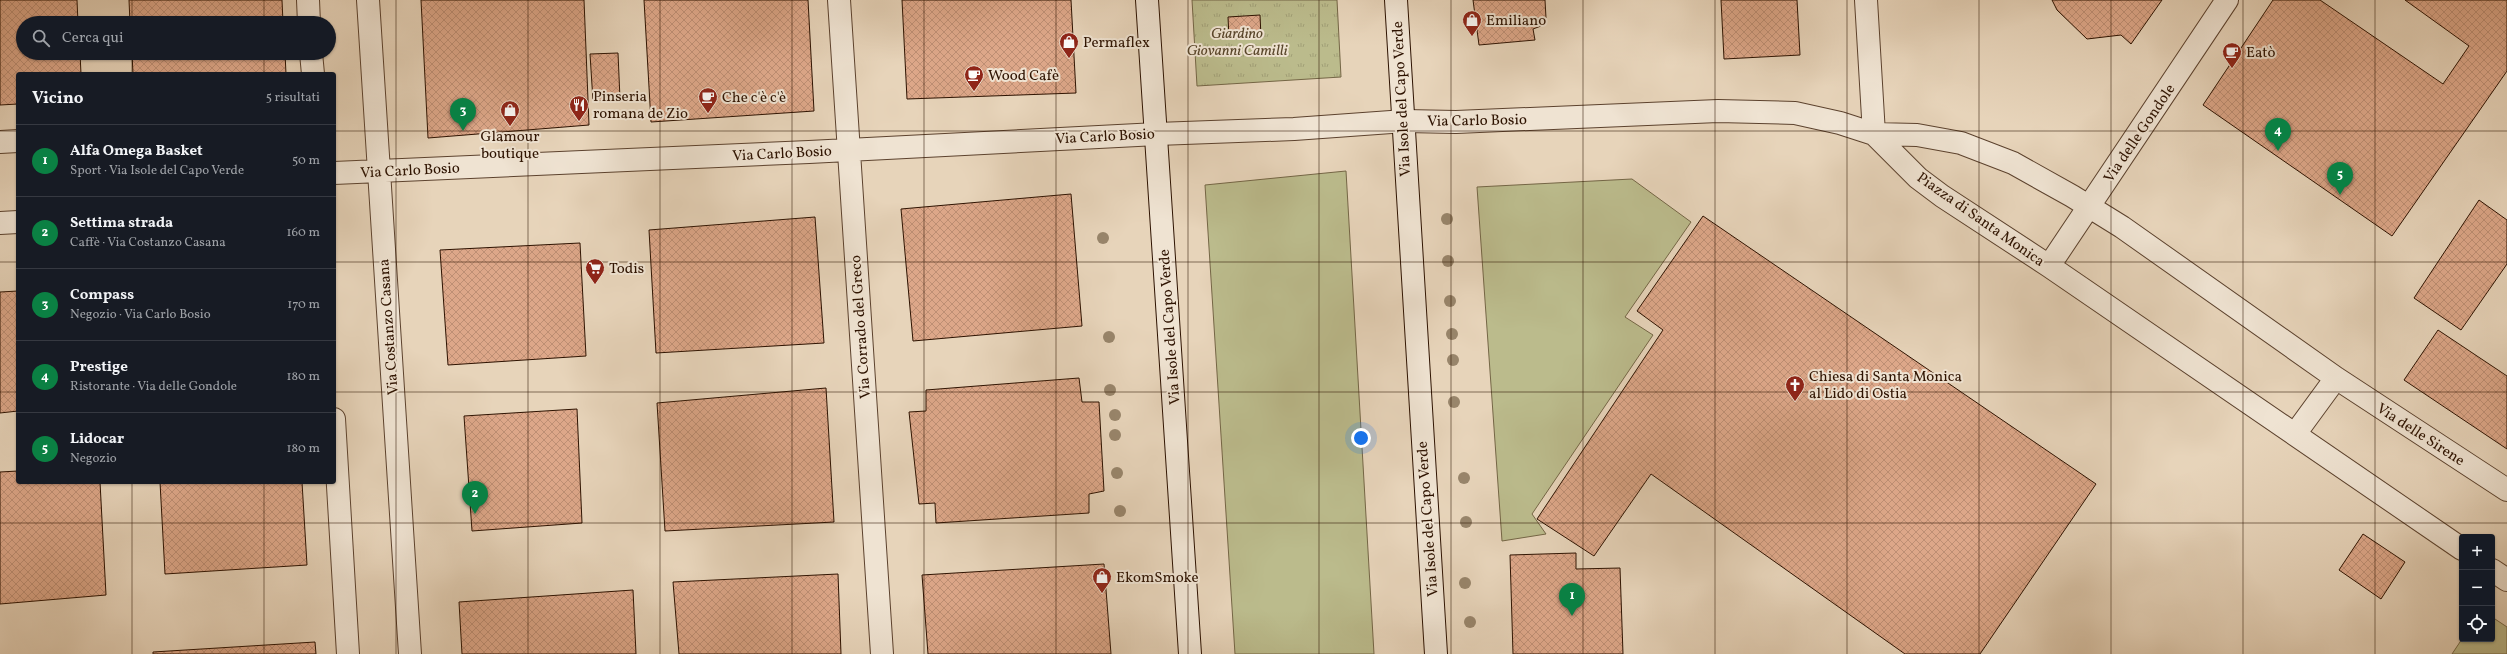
<!DOCTYPE html>
<html lang="it">
<meta charset="utf-8">
<style>
body{margin:0;font-family:Vollkorn,serif;background:#242831;color:#f1f3f6}
.controls{position:absolute;right:12px;bottom:12px;display:grid;overflow:hidden;border-radius:4px;box-shadow:0 1px 3px #0004}
.controls button{width:36px;height:36px;display:grid;place-items:center;padding:0;border:0;border-bottom:1px solid #363941;background:#171b24;color:#f1f3f6;font:20px sans-serif}
.you{position:absolute;left:1361px;top:438px;width:14px;height:14px;margin:-10px;border:3px solid #fff;border-radius:50%;background:#1a73e8;box-shadow:0 0 0 6px #1a73e833}
.badge{display:grid;place-items:center;width:26px;height:26px;border-radius:50%;background:#0b8043;color:#fff;font-size:13px;font-weight:700}
.pin{position:absolute;translate:-50% -33px;filter:drop-shadow(0 1px 2px #0008)}
.pin::after{content:'';position:absolute;top:21px;width:14px;height:12px;background:inherit;clip-path:polygon(0 0,100% 0,50% 100%)}
.list{margin:0;padding:0;list-style:none}
h2{display:flex;justify-content:space-between;align-items:center;height:52px;margin:0;padding:0 16px;font-size:17px}
h2 small{font-size:13px;font-weight:400;color:#9ea1a6}
.list li{display:grid;grid-template-columns:26px 1fr auto;gap:12px;align-items:center;box-sizing:border-box;height:72px;padding:0 16px;border-top:1px solid #363941}
.list b{display:block;font-size:15px;white-space:nowrap}
.list p{margin:0;font-size:13px;white-space:nowrap;color:#9ea1a6}
.list em{font-size:13px;font-style:normal;color:#9ea1a6}
.icon{flex:none;width:22px;height:22px;fill:none;stroke:currentColor;stroke-width:2;stroke-linecap:round;stroke-linejoin:round}
.map{position:relative;flex:none;width:2507px;height:654px;overflow:hidden}
.search{position:absolute;background:#171b24;box-shadow:0 1px 3px #0004;left:16px;top:16px;width:320px;height:44px;display:flex;align-items:center;gap:10px;box-sizing:border-box;padding:0 14px;border-radius:22px;color:#9ea1a6;font-size:15px}
.panel{position:absolute;background:#171b24;box-shadow:0 1px 3px #0004;left:16px;top:72px;width:320px;height:412px;border-radius:4px}
.map>svg:first-child{display:block}
</style>
<div class="map">
<svg width="2507" height="654" viewBox="0 0 2507 654">
<defs>
<pattern id="park-tufts" width="24" height="20" patternUnits="userSpaceOnUse"><rect width="24" height="20" fill="#bbbb8c"/><path d="M3 7l-1-3M5 7V3M7 7l1-3M15 17l-1-3M17 17v-4M19 17l1-3" fill="none" stroke="#a1a077"/></pattern>
<pattern id="building-cross-hatch" width="8" height="8" patternUnits="userSpaceOnUse"><rect width="8" height="8" fill="#dda789"/><path d="M0 0l8 8M0 8l8-8" fill="none" stroke="#be8f74"/></pattern>
</defs>
<rect width="100%" height="100%" fill="#e7d4ba"/>
<filter id="stains"><feTurbulence type="fractalNoise" baseFrequency=".005" numOctaves="4"/><feColorMatrix values="0 0 0 0 .2 0 0 0 0 .09 0 0 0 0 .02 0 0 0 .5 -.17"/></filter>
<radialGradient id="worn" r=".72"><stop offset=".6" stop-color="#630" stop-opacity="0"/><stop offset="1" stop-color="#630" stop-opacity=".3"/></radialGradient>
<path fill="#bbbb8c" stroke="#746646" d="M1346,171L1374,654H1235L1205,185Z
M1632,179L1691,222L1625,317L1653,335L1532,514L1546,534L1502,541L1477,187Z
M2492,617L2507,627V654H2452L2462,639H2492Z"/>
<path fill="url(#park-tufts)" stroke="#746646" d="M1192,0H1337L1341,77L1197,86Z"/>
<path fill="url(#building-cross-hatch)" stroke="#2d1200" d="M0,0H77L78,23H23V53H80L81,74H18V104L0,105Z
M129,0H282L283,23H130Z
M421,0H584L589,125L428,138Z
M644,0H808L814,111L651,122Z
M902,0H1071L1076,93L907,99Z
M1473,0H1545L1546,18H1536L1541,26L1533,29L1535,40L1479,45Z
M1721,0H1797L1800,55L1724,59Z
M2052,0H2162L2131,44L2121,35L2087,39L2057,10Z
M2273,0H2320L2443,84L2469,46L2405,0H2507V71L2392,236L2203,105Z
M1260,15L1261,37L1229,38L1228,17Z
M132,53H285L286,74H133Z
M618,53L620,99L593,101L590,54Z
M1071,194L1082,326L913,341L901,209Z
M2479,200L2507,220V264L2461,330L2414,298Z
M1703,216L2096,484L1980,654H1905L1651,474L1594,556L1537,519L1663,330L1637,311Z
M815,217L824,343L656,353L649,230Z
M580,243L586,356L448,365L440,250Z
M18,291V411L0,413V292Z
M2438,330L2507,376V449L2404,380Z
M1079,378L1082,402H1099L1104,491L1089,494V513L936,523L935,503L919,504L909,412L926,411V390Z
M826,388L834,522L665,531L657,403Z
M577,409L582,523L472,531L464,416Z
M18,471V482H100L106,595L0,604V472Z
M160,482H302L307,565L165,574Z
M2363,534L2405,562L2381,599L2339,570Z
M1576,553V569L1620,568L1623,654H1513L1510,555Z
M1104,564L1111,654H928L922,575Z
M838,574L841,654H679L673,582Z
M633,590L636,654H462L459,602Z
M315,642L316,654H153V652Z"/>
<g fill="none" stroke-linecap="round" stroke-linejoin="round">
<g stroke="#5c422e" stroke-width="24">
<path id="street" d="M308,0L309,23
M368,0L410,654
M839,0L882,654
M1866,0L1874,134
M311,53L313,74
M1874,134L1918,178L1942,196L2049,266L2462,549
M0,142L18,141
M334,173L809,152L1157,134L1294,129L1405,121L1456,122L1718,111L1795,113L1840,123L1874,134L1917,135L1961,143L2013,163L2072,196L2122,227L2336,378L2507,490
M0,223L18,222
M2049,266L2227,0
M334,419L348,654
M2295,434L2336,378
M2492,570L2507,580"/>
</g>
<g stroke="#2d1200" stroke-width="24">
<path id="secondary" d="M1147,0L1190,654
M1396,0L1436,654"/>
</g>
<use href="#street" stroke="#efe3d2" stroke-width="22"/>
<use href="#secondary" stroke="#efe3d2" stroke-width="22"/>
</g>
<g fill="#98856b">
<circle cx="1447" cy="219" r="6"/>
<circle cx="1103" cy="238" r="6"/>
<circle cx="1448" cy="261" r="6"/>
<circle cx="1450" cy="301" r="6"/>
<circle cx="1452" cy="334" r="6"/>
<circle cx="1109" cy="337" r="6"/>
<circle cx="1453" cy="360" r="6"/>
<circle cx="1110" cy="390" r="6"/>
<circle cx="1454" cy="402" r="6"/>
<circle cx="1115" cy="415" r="6"/>
<circle cx="1115" cy="435" r="6"/>
<circle cx="1117" cy="473" r="6"/>
<circle cx="1464" cy="478" r="6"/>
<circle cx="1120" cy="511" r="6"/>
<circle cx="1466" cy="522" r="6"/>
<circle cx="1465" cy="583" r="6"/>
<circle cx="1470" cy="622" r="6"/>
</g>
<path fill="none" stroke="#2d1200" stroke-width="1" stroke-opacity="0.55" d="M132,0V23M264,0V23M396,0V654M528,0V654M660,0V654M792,0V654M924,0V654M1056,0V654M1188,0V654M1319,0V654M1451,0V654M1583,0V654M1715,0V654M1847,0V654M1979,0V654M2111,0V654M2243,0V654M2375,0V654M132,53V74M264,53V74M0,131H18M334,131H2507M0,262H18M334,262H2507M0,392H18M334,392H2507M132,482V654M264,482V654M0,523H2507"/>
<defs>
<g id="shop-pin" transform="scale(1)"><path d="M0 17L-7.5 6A9.5 9.5 0 1 1 7.5 6Z" fill="#8f2418" stroke="#efe3d2"/><path d="M-5-2.5h2.3a2.7 3.5 0 0 1 5.4 0H5L5.5 6h-11ZM-1.5-2.5h3a1.5 2.3 0 0 0-3 0Z" fill="#fff"/></g>
<g id="cafe-pin" transform="scale(1)"><path d="M0 17L-7.5 6A9.5 9.5 0 1 1 7.5 6Z" fill="#8f2418" stroke="#efe3d2"/><path d="M-5.5-4.5H6V0H3Q3 3.5 0 3.5H-2.5Q-5.5 3.5-5.5 0ZM3-3.2v2h1.7v-2ZM-6 4.5H4V6H-6Z" fill="#fff"/></g>
<g id="restaurant-pin" transform="scale(1)"><path d="M0 17L-7.5 6A9.5 9.5 0 1 1 7.5 6Z" fill="#8f2418" stroke="#efe3d2"/><path d="M-5-6h1v4h1v-4h1v4h1v-4h1v5L-1.5 .5V6h-2V.5L-5-1ZM5-6V6H3V1.5H1.5Q1.5-4 5-6Z" fill="#fff"/></g>
<g id="supermarket-pin" transform="scale(1)"><path d="M0 17L-7.5 6A9.5 9.5 0 1 1 7.5 6Z" fill="#8f2418" stroke="#efe3d2"/><path d="M-6-5.5h2.5l.6 2H6L4.5 2H-2.5L-4.4-4H-6ZM-1.5 3.2a1.3 1.3 0 1 0 .1 0ZM3 3.2a1.3 1.3 0 1 0 .1 0Z" fill="#fff"/></g>
<g id="church-pin" transform="scale(1)"><path d="M0 17L-7.5 6A9.5 9.5 0 1 1 7.5 6Z" fill="#8f2418" stroke="#efe3d2"/><path d="M-1.2-6h2.4v3.5h3.3v2.4h-3.3V6h-2.4V-.1h-3.3v-2.4h3.3Z" fill="#fff"/></g>
</defs>
<g fill-rule="evenodd">
<use href="#shop-pin" x="1472" y="20"/>
<use href="#shop-pin" x="1069" y="42"/>
<use href="#cafe-pin" x="2232" y="52"/>
<use href="#cafe-pin" x="974" y="75"/>
<use href="#cafe-pin" x="708" y="97"/>
<use href="#restaurant-pin" x="579" y="105"/>
<use href="#shop-pin" x="510" y="110"/>
<use href="#supermarket-pin" x="595" y="268"/>
<use href="#church-pin" x="1795" y="385"/>
<use href="#shop-pin" x="1102" y="577"/>
</g>
<g text-anchor="middle" stroke-width="4" stroke-linejoin="round" paint-order="stroke">
<g font-size="15" fill="#2d1200" stroke="#efe3d2" text-anchor="start">
<text x="1486" y="25">Emiliano</text>
<text x="1083" y="47">Permaflex</text>
<text x="2246" y="57">Eatò</text>
<text x="988" y="80">Wood Cafè</text>
<text x="593" y="101">Pinseria<tspan x="593" dy="17">romana de Zio</tspan></text>
<text x="722" y="102">Che c'è c'è</text>
<text x="510" y="141" text-anchor="middle">Glamour<tspan x="510" dy="17">boutique</tspan></text>
<text x="609" y="273">Todis</text>
<text x="1809" y="381">Chiesa di Santa Monica<tspan x="1809" dy="17">al Lido di Ostia</tspan></text>
<text x="1116" y="582">EkomSmoke</text>
</g>
<g font-size="15" font-style="italic" fill="#58452a" stroke="#efe3d2">
<text x="1237" y="38">Giardino<tspan x="1237" dy="17">Giovanni Camilli</tspan></text>
</g>
<g font-size="15" fill="#2d1200" stroke="#efe3d2">
<text transform="translate(1401 99) rotate(-93)" y="5">Via Isole del Capo Verde</text>
<text transform="translate(1477 120) rotate(-1)" y="5">Via Carlo Bosio</text>
<text transform="translate(2139 133) rotate(-56)" y="5">Via delle Gondole</text>
<text transform="translate(1105 136) rotate(-3)" y="5">Via Carlo Bosio</text>
<text transform="translate(782 153) rotate(-3)" y="5">Via Carlo Bosio</text>
<text transform="translate(410 170) rotate(-3)" y="5">Via Carlo Bosio</text>
<text transform="translate(1981 219) rotate(35)" y="5">Piazza di Santa Monica</text>
<text transform="translate(388 327) rotate(-94)" y="5">Via Costanzo Casana</text>
<text transform="translate(860 327) rotate(-94)" y="5">Via Corrado del Greco</text>
<text transform="translate(1169 327) rotate(-94)" y="5">Via Isole del Capo Verde</text>
<text transform="translate(2421 434) rotate(33)" y="5">Via delle Sirene</text>
<text transform="translate(1427 519) rotate(-94)" y="5">Via Isole del Capo Verde</text>
</g>
</g>
<rect width="100%" height="100%" filter="url(#stains)"/>
<rect width="100%" height="100%" fill="url(#worn)"/>
</svg>
<div class="controls">
<button>+</button>
<button>−</button>
<button><svg class="icon" aria-label="locate" viewBox="0 0 24 24"><circle cx="12" cy="12" r="6"/><path d="M12 2v4M12 18v4M2 12h4M18 12h4"/></svg></button>
</div>
<div class="you"></div>
<div class="pin badge" style="left:1572px;top:616px">1</div>
<div class="pin badge" style="left:475px;top:514px">2</div>
<div class="pin badge" style="left:463px;top:131px">3</div>
<div class="pin badge" style="left:2278px;top:151px">4</div>
<div class="pin badge" style="left:2340px;top:195px">5</div>
<div class="search"><svg class="icon" aria-label="search" viewBox="0 0 24 24"><circle cx="10" cy="10" r="6"/><path d="M15 15l6 6"/></svg>Cerca qui</div>
<section class="panel">
<h2>Vicino<small>5 risultati</small></h2>
<ul class="list">
<li><span class="badge">1</span><div><b>Alfa Omega Basket</b><p>Sport · Via Isole del Capo Verde</p></div><em>50 m</em></li>
<li><span class="badge">2</span><div><b>Settima strada</b><p>Caffè · Via Costanzo Casana</p></div><em>160 m</em></li>
<li><span class="badge">3</span><div><b>Compass</b><p>Negozio · Via Carlo Bosio</p></div><em>170 m</em></li>
<li><span class="badge">4</span><div><b>Prestige</b><p>Ristorante · Via delle Gondole</p></div><em>180 m</em></li>
<li><span class="badge">5</span><div><b>Lidocar</b><p>Negozio</p></div><em>180 m</em></li>
</ul>
</section>
</div>
